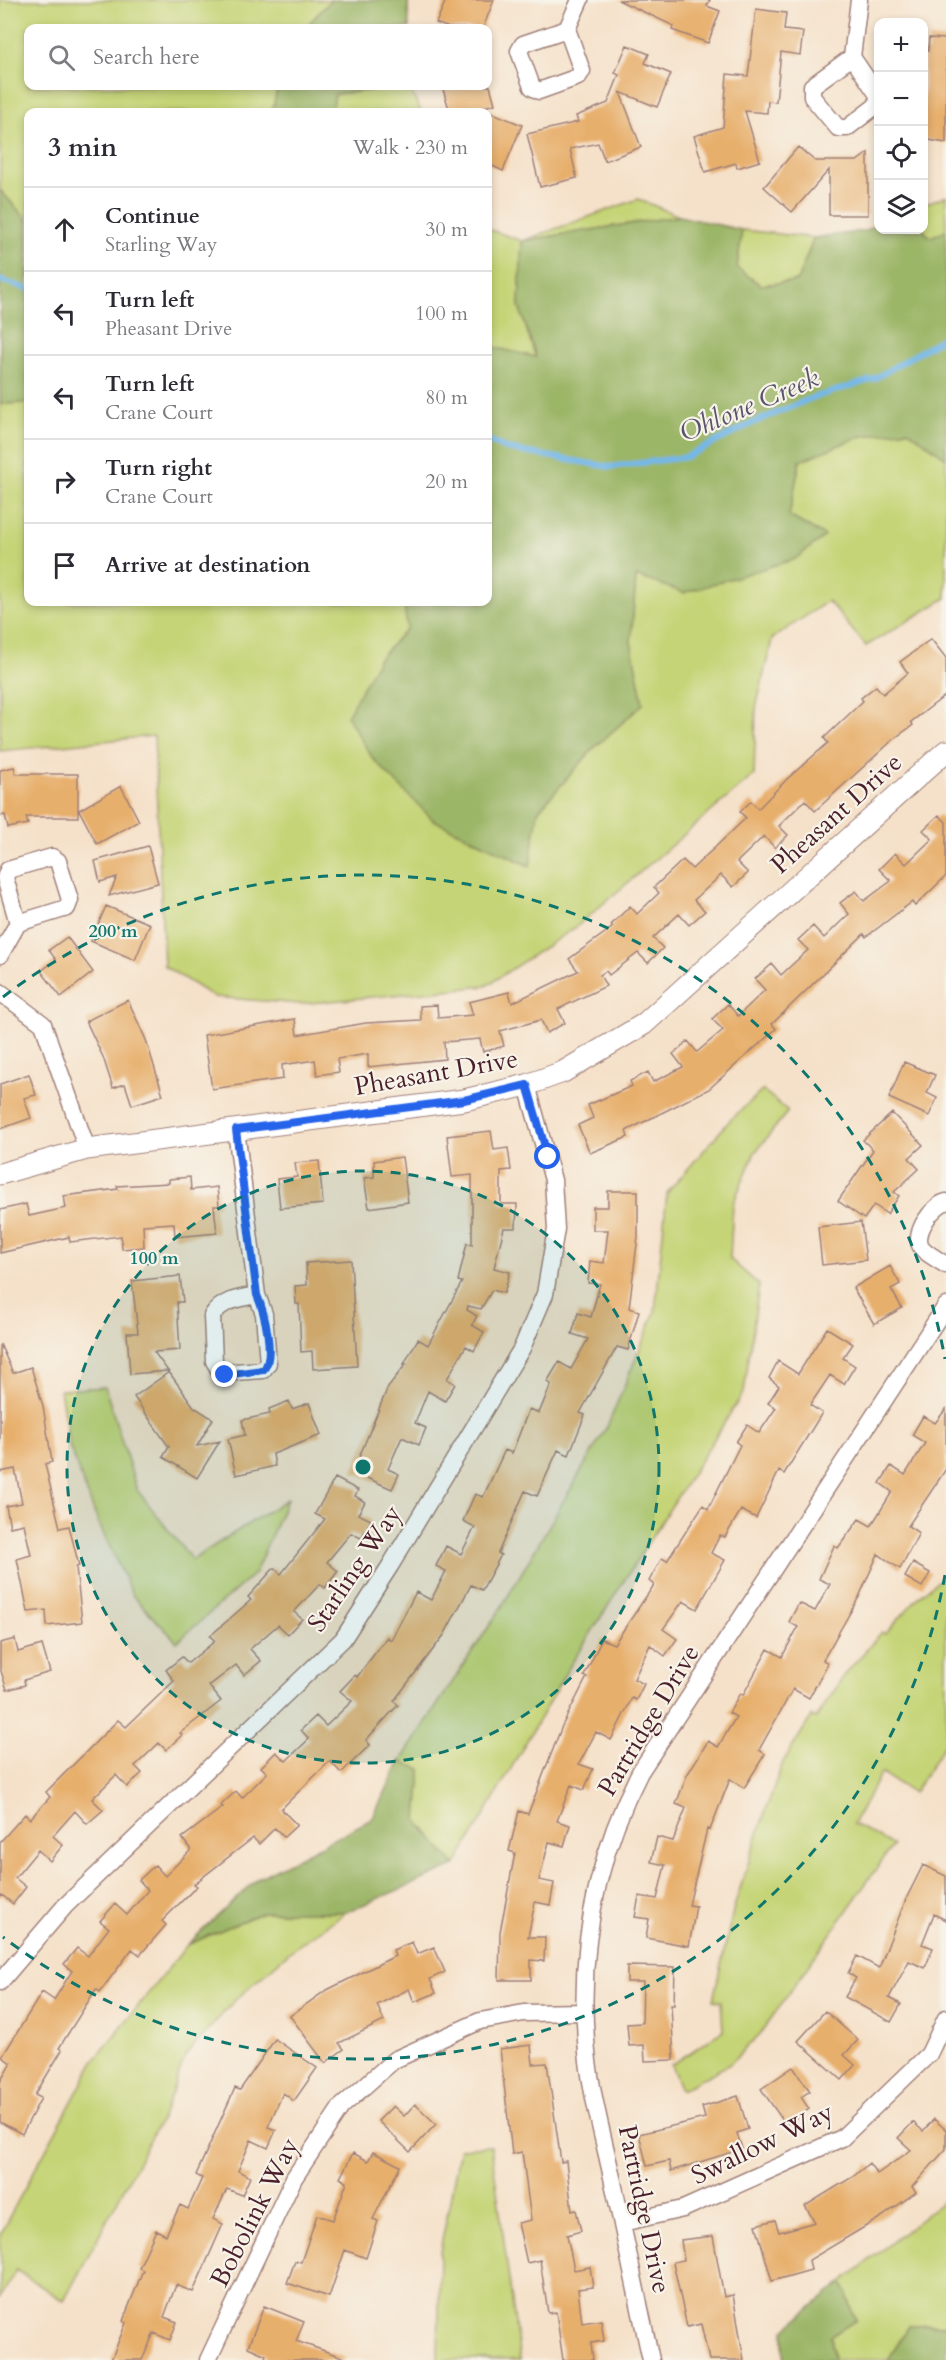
<!DOCTYPE html>
<meta charset="utf-8">
<style>
body{margin:0;font-family:Cardo,serif;background:#f2f2f3;color:#2b2b33}
.controls{position:absolute;right:18px;top:18px;display:grid;overflow:hidden;border-radius:12px;box-shadow:0 3px 9px #0003}
.controls button{width:54px;height:54px;display:grid;place-items:center;padding:0;border:0;border-bottom:2px solid #e1e1e2;background:#fff;color:#2b2b33;font:30px sans-serif}
.stop{position:absolute;width:18px;height:18px;margin:-14px;border:4px solid #2563eb;border-radius:50%;background:#fff}
.stop.end{background:#2563eb;border-color:#fff;box-shadow:0 2px 6px #0008}
.list{margin:0;padding:0;list-style:none}
h2{display:flex;justify-content:space-between;align-items:center;height:78px;margin:0;padding:0 24px;font-size:26px}
h2 small{font-size:20px;font-weight:400;color:#7c7c81}
.list li{display:grid;grid-template-columns:39px 1fr auto;gap:18px;align-items:center;box-sizing:border-box;height:84px;padding:0 24px;border-top:2px solid #e1e1e2}
.list b{display:block;font-size:22px;white-space:nowrap}
.list p{margin:0;font-size:20px;white-space:nowrap;color:#7c7c81}
.list em{font-size:20px;font-style:normal;color:#7c7c81}
.icon{flex:none;width:33px;height:33px;fill:none;stroke:currentColor;stroke-width:2;stroke-linecap:round;stroke-linejoin:round}
.map{position:relative;flex:none;width:946px;height:2360px;overflow:hidden}
.search{position:absolute;background:#fff;box-shadow:0 3px 9px #0003;left:24px;top:24px;width:468px;height:66px;display:flex;align-items:center;gap:15px;box-sizing:border-box;padding:0 21px;border-radius:12px;color:#7c7c81;font-size:22px}
.panel{position:absolute;background:#fff;box-shadow:0 3px 9px #0003;left:24px;top:108px;width:468px;height:498px;border-radius:12px}
.map>svg:first-child{display:block}
</style>
<div class="map">
<svg width="946" height="2360" viewBox="0 0 946 2360">
<rect width="100%" height="100%" fill="#f7f3e8"/>
<filter id="ink" filterUnits="userSpaceOnUse"><feTurbulence type="fractalNoise" baseFrequency=".0167" numOctaves="2"/><feDisplacementMap in="SourceGraphic" scale="12" xChannelSelector="R" yChannelSelector="G"/><feConvolveMatrix kernelMatrix="1 2 1 2 8 2 1 2 1" color-interpolation-filters="sRGB"/></filter>
<filter id="wash" filterUnits="userSpaceOnUse"><feTurbulence type="fractalNoise" baseFrequency=".008" numOctaves="4" result="noise"/><feDisplacementMap in="SourceGraphic" scale="24" xChannelSelector="R" yChannelSelector="G"/><feGaussianBlur stdDeviation="1.35" result="paint"/><feColorMatrix in="noise" values="0 0 0 0 0 0 0 0 0 0 0 0 0 0 0 0 0 1.4 0 .05"/><feComposite in="paint" operator="in"/></filter>
<g filter="url(#wash)">
<rect width="100%" height="100%" fill="#f5e1c9"/>
<path fill="#c5d476" stroke="#887a50" stroke-width="1.5" d="M0,0H331L305,28H28V86H278L272,112H28V221L0,190Z
M409,86L421,112H332L335,94Z
M946,196V231L930,237L923,230L924,204Z
M638,199L679,216L522,241L519,306L536,358L488,346V229L522,241Z
M742,230L814,238L797,281L761,285L737,268Z
M28,403V602H404L407,628L378,660L433,820L529,866L538,811L594,748L643,704L631,642L636,576L743,574L795,559L789,516L800,460L862,436L908,430L946,458V598L866,646L828,601L772,639L756,708L754,775L576,927L486,986L300,1004L214,997L164,966L154,736L0,751V404Z
M763,1090L788,1111L754,1154L733,1204L730,1259L759,1285L744,1392L568,1669L455,1866L417,1820L421,1769L400,1762L501,1608L608,1425L655,1312L667,1193L731,1119Z
M105,1387L137,1490L192,1560L287,1499L255,1573L177,1642L133,1596L98,1522L70,1448L60,1390Z
M946,1575V1742L914,1793L881,1773L853,1824L893,1845L761,2033L730,2064L681,2090L671,2065L723,2031L721,2001L713,2000L734,1907L765,1812L783,1762L812,1716L816,1718L846,1673L882,1632L885,1634L922,1593Z
M263,1912H346L293,1949L232,2003L186,2055L165,2111L64,2301L16,2270L0,2299V2234L94,2061L187,1945Z
M491,2146L520,2360H438L440,2252L460,2148Z
M946,2199V2325L909,2326L888,2360H834L831,2336L856,2320L842,2282Z"/>
<path fill="#9cb667" stroke="#736a49" stroke-width="1.5" d="M331,0H408L409,28H305Z
M278,86H409L335,94L332,112H272Z
M0,190L28,221V403L0,404Z
M679,216L742,230L737,268L761,285L797,281L814,238L864,231L878,224V230H923L930,237L946,231V458L908,430L862,436L800,461L789,516L825,536L795,559L684,593L636,576L631,642L643,704L594,748L538,811L530,866L433,820L373,759L347,716L378,660L407,628L404,602H488V346L536,357L519,306L522,241Z
M400,1762L421,1769L417,1820L455,1866L346,1912H263L187,1945L258,1878L372,1819Z
M842,2282L856,2320L831,2336L834,2360H784V2330Z
M946,2325V2360H888L909,2326Z"/>
<g fill="none" stroke-linecap="round" stroke-linejoin="round">
<path stroke="#73b7e9" stroke-width="6" d="M0,280L28,289
M488,440L506,449L610,467L686,457L755,422L812,398L874,379L946,336"/>
</g>
<g id="blocks">
<path fill="#e7af6c" d="M446,0H494L483,28H449L436,23Z
M618,0H710L707,6L720,11L708,43L672,30L674,26Z
M756,9L786,13L784,30L803,32L800,55L781,52L776,102L768,101L767,113L745,111L760,161L737,168L736,163L705,172L694,136L723,127L727,74L748,76Z
M929,38L946,39V143L924,139V51H928Z
M627,45L649,54L645,63L671,74L657,107L620,92L641,147L605,161L598,143L570,149L577,178L540,187L527,134L578,122L576,116L608,103L619,75L615,73Z
M442,86H490L495,104L465,112H450Z
M488,111L522,125L503,171L488,164Z
M798,147L815,161H857L868,153V215H829V170L792,212L764,187Z
M931,639L946,658V695L911,722L913,725L895,738L815,811L805,800L779,826L788,835L775,848L764,836L737,862L748,873L733,887L721,875L694,900L705,911L689,925L679,914L653,938L663,948L648,963L638,953L609,975L606,971L600,975L606,986L558,1009L565,1023L547,1033L541,1020L500,1031L504,1046L483,1052L480,1039L444,1042L445,1059L368,1067V1054L337,1059L339,1072L317,1075L315,1060L282,1065L283,1079L212,1089L204,1035L295,1019L297,1035L366,1023L421,1020L420,1006L437,1005L438,1018L473,1015L469,1002L509,992L512,1003L578,971L569,959L613,927L611,925L630,906L637,914L659,893L654,887L683,860L692,869L746,818L740,812L751,801L758,809L787,779L828,743L824,738L863,701L861,698L876,686L883,694L908,673L900,662Z
M14,767L16,774H78V817H26L28,824L8,828L5,815L0,816V770Z
M121,786L139,821L97,844L79,810Z
M939,815L946,822V876L915,906L912,902L866,937L864,934L772,1024L776,1029L709,1089L626,1131L628,1137L590,1153L578,1125L593,1118L588,1105L632,1086L630,1081L648,1072L653,1082L683,1067L673,1054L688,1041L697,1052L723,1030L712,1019L728,1004L738,1016L765,990L755,979L772,964L781,975L808,950L798,940L813,926L824,938L849,914L840,903L856,891L864,901L891,881L879,869L895,853L906,864L932,839L923,830Z
M148,846L158,883L109,896L117,877L100,882L95,861Z
M106,906L150,924L135,960L91,941Z
M67,937L93,972L61,997L41,971L56,960L49,950Z
M128,1000L146,1040L163,1095L132,1105L125,1084L113,1088L103,1057L86,1021Z
M904,1062L935,1075L927,1093L937,1098L929,1116L889,1098Z
M29,1074L36,1095L24,1098L31,1118L0,1129V1084Z
M892,1113L923,1145L909,1158L919,1169L894,1192L899,1196L887,1214L874,1205L864,1219L838,1201L873,1150L863,1140Z
M491,1131L494,1150L508,1148L511,1170L501,1171V1204H517L516,1228H504L494,1268L510,1272L504,1293L492,1290L481,1309L468,1306L467,1310L477,1316L472,1325L484,1332L474,1351L466,1346L447,1379L455,1384L445,1401L428,1391L415,1423L426,1428L419,1445L402,1437L388,1469L399,1474L392,1489L353,1472L388,1387L406,1364H404L418,1339L428,1345L462,1282L458,1281L467,1243L472,1245V1175L452,1177L447,1136Z
M402,1157L408,1202L369,1208L364,1178L374,1177V1161Z
M319,1161L323,1204L280,1208L277,1179L297,1177L295,1163Z
M190,1177L191,1190L217,1187L219,1206H214L217,1233L175,1237L174,1223L143,1225L144,1247L122,1249L121,1236L70,1242L69,1237L0,1253V1210L26,1204L29,1216L66,1208L64,1196L118,1189L117,1186L169,1183V1179Z
M608,1191H638V1236L629,1308L639,1311L628,1350L617,1347L580,1413L585,1415L569,1455L558,1450L537,1496L525,1491L498,1553L501,1555L482,1590L471,1585L444,1635L394,1701L398,1705L366,1740L370,1745L341,1773L330,1761L281,1809L297,1825L284,1837L275,1828L259,1844L253,1838L194,1884L197,1886L162,1921L166,1925L140,1955L132,1949L100,1992L96,1989L59,2048L62,2050L35,2095L41,2098L22,2134L0,2122V2082L11,2063L2,2057L42,1992L54,2000L72,1971L64,1964L77,1948L88,1956L109,1928L100,1921L115,1904L127,1915L148,1890L139,1880L155,1865L165,1876L191,1850L182,1838L223,1807L221,1805L236,1791L242,1798L267,1773L261,1767L276,1752L286,1761L309,1739L301,1730L316,1716L326,1726L352,1701L340,1691L355,1675L357,1677L387,1637L391,1640L416,1592L431,1600L446,1571L436,1566L446,1546L461,1554L475,1527L463,1521L475,1494L483,1497L505,1450L512,1453L529,1409L539,1413L551,1384L547,1382L559,1362L571,1369L588,1339L572,1334L578,1313L591,1317L600,1284L588,1283L590,1261L604,1263L608,1230H593V1207H608Z
M861,1222L866,1260L822,1265L818,1227Z
M351,1260L357,1366L313,1369L312,1351L301,1352L299,1304H296L295,1286L307,1285L306,1263Z
M890,1266L900,1284L891,1289L902,1308L874,1324L853,1288Z
M180,1276L183,1302H177L180,1350L154,1352L168,1371L130,1374L127,1333H138L132,1281Z
M827,1328L853,1344L843,1358L855,1366L844,1384L830,1375L810,1405L822,1413L784,1474L779,1471L756,1518L741,1510L725,1537L720,1535L711,1553L725,1560L697,1609L683,1601L663,1629L677,1639L665,1656L650,1645L634,1679L644,1684L636,1700L632,1698L611,1740L596,1732L579,1764L593,1769L584,1790L571,1785L557,1821L570,1825L564,1846L549,1842L539,1880L554,1883L550,1905L535,1902L528,1937H545L544,1961L531,1960V1980H499L500,1932L515,1853L509,1851L519,1811L528,1814L562,1726L587,1677L584,1676L602,1639L614,1644L654,1585L649,1581L662,1558L667,1561L703,1505L708,1509L740,1445L736,1442L747,1425L759,1433L776,1408L768,1403L779,1386L769,1378L778,1361L798,1374Z
M0,1344L13,1373L31,1367L43,1406L52,1462L45,1464L60,1528L69,1526L79,1566L76,1567L82,1622L47,1626L46,1610L28,1612L17,1559L31,1555L24,1524L10,1527L6,1506L22,1503L15,1469L0,1472Z
M169,1372L194,1407L213,1419L197,1446L220,1441L197,1478L163,1457L169,1447L134,1397Z
M289,1401L292,1409L309,1403L321,1435L273,1454L275,1466L236,1475L228,1439L245,1435L242,1420L270,1414L269,1409Z
M946,1409V1469L908,1526L919,1533L900,1569L878,1554L859,1597L823,1660L828,1663L809,1698L793,1689L759,1750L765,1754L744,1788L730,1779L710,1830L707,1829L689,1905L696,1906L689,1946L646,1938L649,1919L635,1917L639,1896L657,1899L665,1865L651,1862L657,1837L673,1841L686,1808L676,1804L687,1775L708,1741L718,1747L736,1717L729,1713L740,1693L743,1695L768,1649L782,1657L798,1627L789,1622L799,1603L815,1611L830,1584L819,1579L834,1546L838,1548L859,1519L871,1526L892,1492L880,1483L891,1466L905,1475L925,1443L912,1435L923,1416L935,1423Z
M335,1478L358,1490L355,1496L365,1502L358,1514L371,1520L361,1538L351,1533L327,1562L338,1571L325,1588L320,1584L294,1612L302,1619L288,1634L278,1625L250,1649L261,1661L244,1675L236,1665L209,1686L221,1701L180,1733L182,1735L166,1750L159,1743L135,1766L142,1773L127,1787L116,1775L92,1799L103,1810L87,1824L75,1811L53,1836L63,1845L50,1861L38,1850L15,1878L26,1887L13,1904L2,1895L0,1898V1842L25,1814L30,1819L50,1797L46,1792L118,1720L126,1727L174,1681L166,1670L182,1657L188,1663L215,1641L210,1636L251,1600L248,1597L274,1568L281,1574L325,1519L315,1514Z
M913,1563L930,1573L922,1587L905,1577Z
M15,1639L18,1652L42,1645L50,1672L24,1680L25,1685L7,1690L0,1668V1643Z
M923,1865L946,1876V1920L934,1914L922,1944L933,1948L925,1968L909,1961L889,1998L901,2004L891,2022L845,1997L856,1978L848,1973L857,1956L879,1968L906,1899Z
M412,1942L417,1954L434,1947L445,1972L430,1979L436,1993L414,2002L409,1989L377,2005L384,2021L339,2043L344,2049L325,2063L290,2016L325,1991L395,1956L393,1950Z
M627,1966L675,1967L674,2005H671L674,2060L645,2061L644,2045L629,2046L627,2024L642,2023L643,1982H627Z
M825,2011L858,2040L844,2055L855,2065L842,2080L798,2041Z
M275,2039L317,2068L294,2101L283,2093L268,2127L276,2130L268,2148L251,2140L238,2171L250,2177L242,2195L227,2189L213,2219L223,2224L193,2292L176,2285L164,2317L177,2322L170,2340L154,2333L142,2360H111L126,2323L123,2321L143,2270L139,2268L156,2230L166,2235L180,2205L188,2209L202,2178L196,2175L235,2088L240,2090Z
M531,2045L533,2064L547,2063L561,2162L566,2161L572,2211L576,2210L581,2231L567,2235L574,2270L590,2267L593,2287L578,2289L582,2323L601,2320L604,2341L591,2343L593,2360H563L556,2312L548,2313L540,2260L527,2263L518,2223L531,2220L522,2152L512,2154L500,2049Z
M793,2067L810,2091L801,2097L809,2109L786,2125L761,2089Z
M738,2096L748,2129L737,2133L742,2149L671,2171L669,2161L647,2166L639,2134L705,2118L702,2107Z
M415,2104L436,2124L410,2152L378,2121L393,2106L404,2116Z
M934,2119L946,2130V2149L912,2187L916,2192L883,2216L809,2260L811,2270L772,2281L756,2225L775,2220L779,2232L815,2222L805,2206L854,2176L869,2163L877,2174L911,2150L898,2138L913,2122L923,2131Z
M373,2152L400,2166L373,2219L378,2221L366,2258L345,2250L329,2297L287,2283L295,2261L301,2262L317,2215L333,2220L347,2182L340,2178L353,2153L368,2161Z
M713,2236L724,2297L733,2295L744,2360H709L701,2324L687,2327L673,2262L684,2260L681,2240Z
M264,2306L304,2322L296,2341L345,2358L344,2360H264L266,2355L248,2347Z"/>
</g>
</g>
<g filter="url(#ink)">
<use href="#blocks" fill-opacity="0" stroke="#a0807a" stroke-width="1.5"/>
<g fill="none" stroke-linecap="round" stroke-linejoin="round">
<g stroke="#a0807a" stroke-width="19">
<path id="minor" d="M567,29L523,44L519,51L532,87L539,91L578,77L582,71L567,29L580,0
M852,57L812,86V97L838,128H847L877,105L878,95L852,57L859,0
M52,857L58,861L70,900L67,908L18,923L5,878L8,870Z
M0,955L18,923
M0,992L43,1024L87,1149
M236,1130L257,1295
M946,1202C933,1205 911,1235 922,1248C928,1255 939,1260 946,1265
M257,1295L264,1314L268,1363L263,1370L221,1373L214,1361L212,1316C221,1300 241,1298 257,1295Z
M0,1982L65,1906L343,1639L390,1566L522,1348L545,1294L556,1229L553,1180L527,1085
M622,2223L683,2209L842,2138L929,2054L946,2018
M208,2360L294,2178L341,2107L394,2060L480,2021L524,2013L585,2012
M651,2360C638,2301 626,2242 613,2182C603,2135 589,2088 586,2040C579,1946 597,1855 640,1772L946,1306"/>
</g>
<g stroke="#a0807a" stroke-width="23">
<path id="tertiary" d="M0,1174L87,1149L464,1100L527,1085L563,1072L644,1024L946,751"/>
</g>
<use href="#minor" stroke="#fff" stroke-width="16"/>
<use href="#tertiary" stroke="#fff" stroke-width="21"/>
</g>
</g>
<g fill="none" stroke-linecap="round" stroke-linejoin="round" filter="url(#ink)">
<path stroke="#2563eb" stroke-width="8" d="M225,1375L263,1370C276,1358 264,1311 257,1295L236,1130L464,1100L527,1085L548,1157"/>
</g>
<circle cx="363" cy="1467" r="296" fill="#0f766e" fill-opacity=".12"/>
<g fill="none" stroke="#0f766e" stroke-width="3" stroke-dasharray="10 8">
<circle cx="363" cy="1467" r="296"/>
<path d="M945 1575A592 592 0 0 1 3 1937M3 997A592 592 0 0 1 945 1359"/>
</g>
<g text-anchor="middle" stroke-width="4.5" stroke-linejoin="round" paint-order="stroke">
<g font-size="26" fill="#4a1f2b" stroke="#f7f3e8">
<text transform="translate(836 813) rotate(-42)" y="9">Pheasant Drive</text>
<text transform="translate(436 1072) rotate(-10)" y="9">Pheasant Drive</text>
<text transform="translate(354 1568) rotate(-56)" y="9">Starling Way</text>
<text transform="translate(648 1720) rotate(-59)" y="9">Partridge Drive</text>
<text transform="translate(762 2143) rotate(-26)" y="9">Swallow Way</text>
<text transform="translate(645 2209) rotate(78)" y="9">Partridge Drive</text>
<text transform="translate(254 2212) rotate(-63)" y="9">Bobolink Way</text>
</g>
<g font-size="27" font-style="italic" fill="#58546e" stroke="#f7f3e8">
<text transform="translate(749 405) rotate(-23)" y="9">Ohlone Creek</text>
</g>
</g>
<circle cx="363" cy="1467" r="9" fill="#0f766e" stroke="#f7f3e8" stroke-width="3"/>
<g font-size="18" text-anchor="middle" font-weight="bold" fill="#0f766e" stroke="#f7f3e8" stroke-width="4.5" stroke-linejoin="round" paint-order="stroke">
<text x="113" y="937">200 m</text>
<text x="154" y="1264">100 m</text>
</g>
</svg>
<div class="controls">
<button>+</button>
<button>−</button>
<button><svg class="icon" aria-label="locate" viewBox="0 0 24 24"><circle cx="12" cy="12" r="6"/><path d="M12 2v4M12 18v4M2 12h4M18 12h4"/></svg></button>
<button><svg class="icon" aria-label="layers" viewBox="0 0 24 24"><path d="M12 4l9 5-9 5-9-5zM3 14l9 5 9-5"/></svg></button>
</div>
<div class="stop" style="left:548px;top:1157px"></div>
<div class="stop end" style="left:225px;top:1375px"></div>
<div class="search"><svg class="icon" aria-label="search" viewBox="0 0 24 24"><circle cx="10" cy="10" r="6"/><path d="M15 15l6 6"/></svg>Search here</div>
<section class="panel">
<h2>3 min<small>Walk · 230 m</small></h2>
<ul class="list">
<li><svg class="icon" aria-label="ahead" viewBox="0 0 24 24"><path d="M12 20V5M6 11l6-6 6 6"/></svg><div><b>Continue</b><p>Starling Way</p></div><em>30 m</em></li>
<li><svg class="icon" aria-label="left" viewBox="0 0 24 24"><path d="M17 20v-9H6M10 6l-5 5 5 5"/></svg><div><b>Turn left</b><p>Pheasant Drive</p></div><em>100 m</em></li>
<li><svg class="icon" aria-label="left" viewBox="0 0 24 24"><path d="M17 20v-9H6M10 6l-5 5 5 5"/></svg><div><b>Turn left</b><p>Crane Court</p></div><em>80 m</em></li>
<li><svg class="icon" aria-label="right" viewBox="0 0 24 24"><path d="M7 20v-9h11M14 6l5 5-5 5"/></svg><div><b>Turn right</b><p>Crane Court</p></div><em>20 m</em></li>
<li><svg class="icon" aria-label="arrive" viewBox="0 0 24 24"><path d="M6 21V4h12l-3 4 3 4H6"/></svg><div><b>Arrive at destination</b></div></li>
</ul>
</section>
</div>
